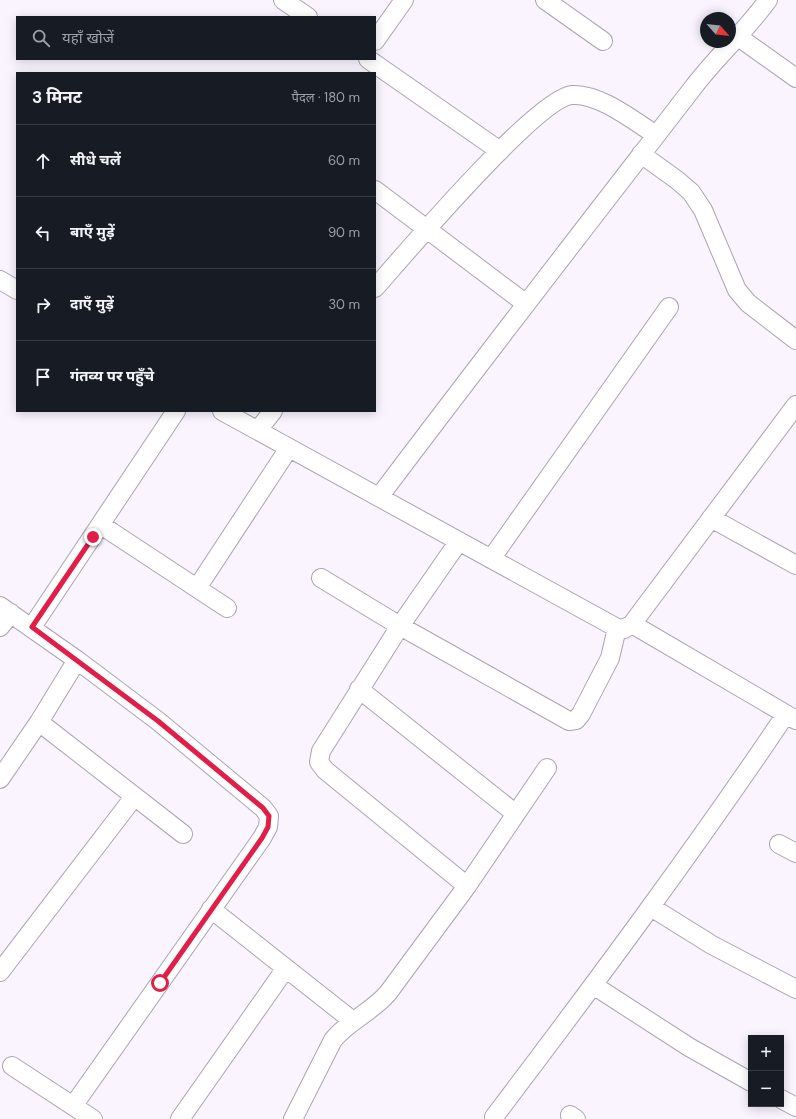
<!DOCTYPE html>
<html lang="hi">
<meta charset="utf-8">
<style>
body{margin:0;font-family:"DM Sans","Noto Sans Devanagari",sans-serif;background:#20242c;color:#f1f3f6}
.controls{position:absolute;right:12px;bottom:12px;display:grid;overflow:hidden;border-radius:0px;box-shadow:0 2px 10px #0003}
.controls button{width:36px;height:36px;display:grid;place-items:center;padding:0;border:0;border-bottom:1px solid #363941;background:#171b24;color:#f1f3f6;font:20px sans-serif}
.compass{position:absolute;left:700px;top:12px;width:36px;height:36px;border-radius:50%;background:#171b24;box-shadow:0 2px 10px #0003;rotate:117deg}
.stop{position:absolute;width:12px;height:12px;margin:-9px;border:3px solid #e11d48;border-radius:50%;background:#fff}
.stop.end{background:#e11d48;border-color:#fff;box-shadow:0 1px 4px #0008}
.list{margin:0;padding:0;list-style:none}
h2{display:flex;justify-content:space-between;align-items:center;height:52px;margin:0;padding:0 16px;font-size:17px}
h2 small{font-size:13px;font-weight:400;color:#9ea1a6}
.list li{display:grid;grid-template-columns:26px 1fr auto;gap:12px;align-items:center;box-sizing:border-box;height:72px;padding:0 16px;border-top:1px solid #363941}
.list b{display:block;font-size:15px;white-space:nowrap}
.list em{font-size:13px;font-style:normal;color:#9ea1a6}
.icon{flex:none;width:22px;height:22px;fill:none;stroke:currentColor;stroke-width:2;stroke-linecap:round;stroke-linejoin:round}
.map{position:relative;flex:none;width:796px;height:1119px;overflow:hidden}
.search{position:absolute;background:#171b24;box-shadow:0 2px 10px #0003;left:16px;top:16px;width:360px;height:44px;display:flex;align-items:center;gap:10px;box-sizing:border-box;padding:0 14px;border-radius:0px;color:#9ea1a6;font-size:15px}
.panel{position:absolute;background:#171b24;box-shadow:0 2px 10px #0003;left:16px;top:72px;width:360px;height:340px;border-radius:0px}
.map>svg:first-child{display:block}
</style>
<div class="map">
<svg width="796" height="1119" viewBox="0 0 796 1119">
<rect width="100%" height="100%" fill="#faf4fe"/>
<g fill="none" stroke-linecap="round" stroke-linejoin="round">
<g stroke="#aba3b2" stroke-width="20">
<path id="street" d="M283,0L308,17
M545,0L603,41
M737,36L796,78
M375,41L404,0
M368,59L500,151
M641,154L677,180L691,192L703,210L737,290L748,303L796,340
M375,190L525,303
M0,280L17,290
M375,288C405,254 537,98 572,95C599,93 634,121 656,135
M222,411L617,628L624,629L632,624L796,405
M258,430L273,411
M379,497C482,360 587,225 692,89C715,58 745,32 768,0
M711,518L796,565
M101,525L227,608
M459,541L400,626L321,751L319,762L325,770L467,886
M491,559L669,307
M321,578L400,626L569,721L576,720L581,714L610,658L617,628
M197,588L289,448
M0,606L77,660L158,721L263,808L269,816L268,827L262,838L73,1106
M632,624L796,720
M0,627L11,613
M32,627L176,411
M359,689L516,814
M39,722L183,834
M0,779L39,722L77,660
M779,844L796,853
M651,907L712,945L796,989
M211,909L353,1021
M0,972L134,797
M593,985L689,1047L751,1082
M12,1066L93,1119
M781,1099L796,1107
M570,1115L576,1119
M494,1117C594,985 693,852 786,714
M180,1119L286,968
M293,1119L333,1040C348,1021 372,1012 388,993L467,886L547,768"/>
</g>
<use href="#street" stroke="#fff" stroke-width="18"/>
</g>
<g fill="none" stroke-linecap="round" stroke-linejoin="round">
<path stroke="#e11d48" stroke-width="5" d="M93,537L32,627L158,721L263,808L269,816L268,827L262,838L160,983"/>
</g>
</svg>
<div class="controls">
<button>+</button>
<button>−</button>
</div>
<svg class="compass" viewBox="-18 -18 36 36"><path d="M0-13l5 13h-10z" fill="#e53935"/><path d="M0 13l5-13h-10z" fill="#9ea1a6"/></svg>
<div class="stop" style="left:160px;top:983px"></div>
<div class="stop end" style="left:93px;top:537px"></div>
<div class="search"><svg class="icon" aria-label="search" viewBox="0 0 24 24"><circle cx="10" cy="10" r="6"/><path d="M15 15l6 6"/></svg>यहाँ खोजें</div>
<section class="panel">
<h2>3 मिनट<small>पैदल · 180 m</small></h2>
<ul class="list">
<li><svg class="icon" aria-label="ahead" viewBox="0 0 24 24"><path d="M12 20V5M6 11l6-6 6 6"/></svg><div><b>सीधे चलें</b></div><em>60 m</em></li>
<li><svg class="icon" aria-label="left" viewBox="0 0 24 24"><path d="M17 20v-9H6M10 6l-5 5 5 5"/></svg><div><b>बाएँ मुड़ें</b></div><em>90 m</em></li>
<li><svg class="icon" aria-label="right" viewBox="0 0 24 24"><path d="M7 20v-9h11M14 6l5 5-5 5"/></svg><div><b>दाएँ मुड़ें</b></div><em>30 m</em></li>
<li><svg class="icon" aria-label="arrive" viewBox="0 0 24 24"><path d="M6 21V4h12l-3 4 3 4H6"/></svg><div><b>गंतव्य पर पहुँचे</b></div></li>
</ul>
</section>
</div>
